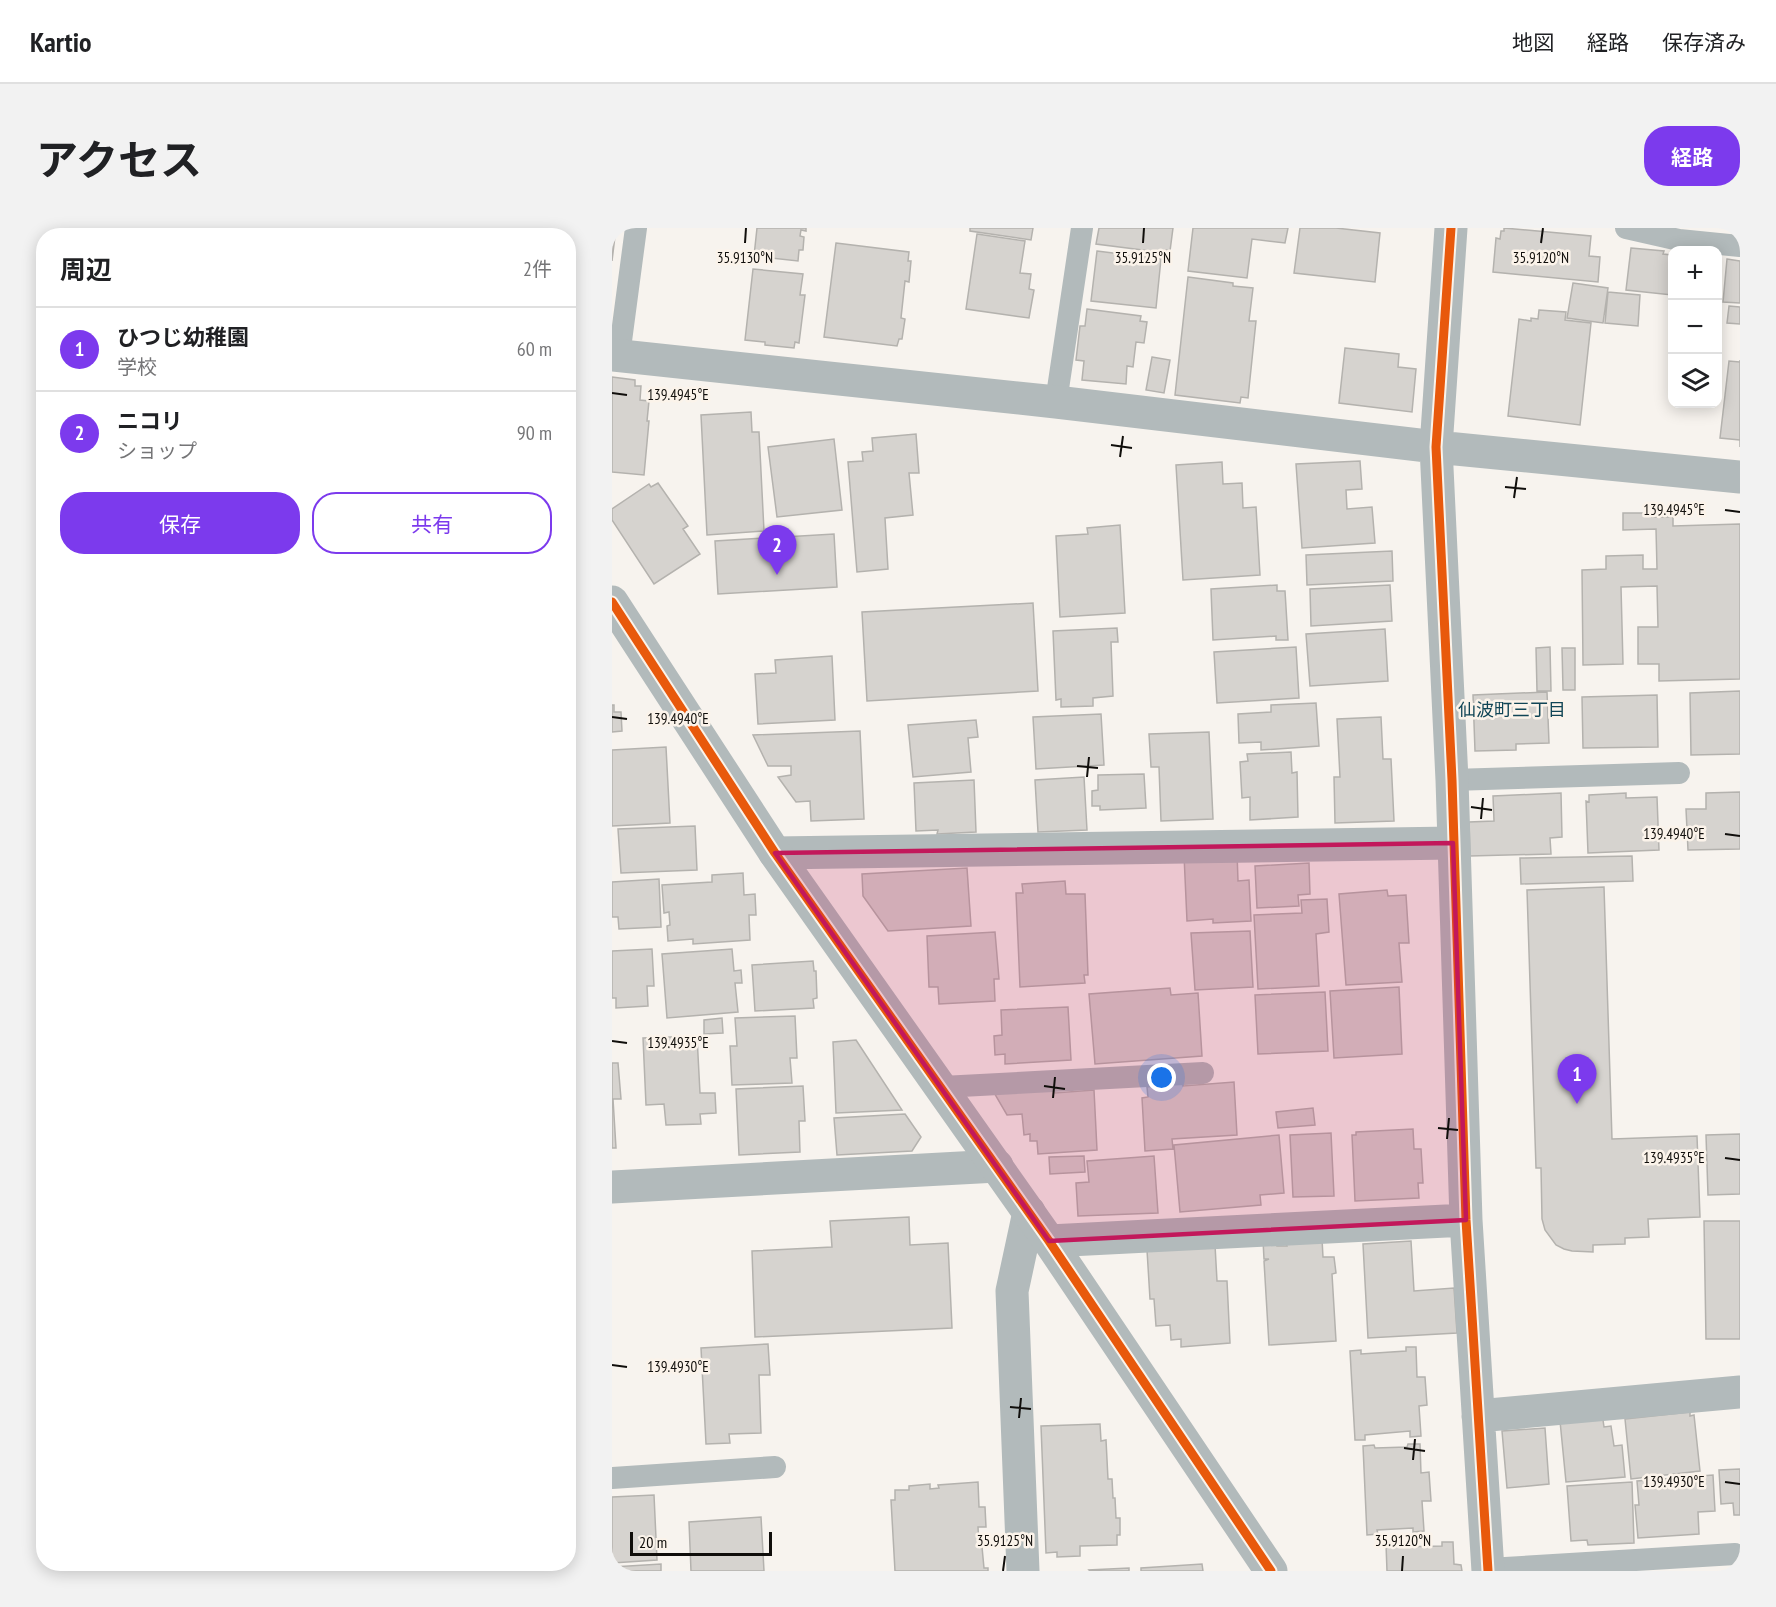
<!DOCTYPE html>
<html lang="ja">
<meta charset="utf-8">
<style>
body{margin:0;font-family:"PT Sans Narrow","Noto Sans JP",sans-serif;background:#f2f2f2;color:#202124}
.controls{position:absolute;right:18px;top:18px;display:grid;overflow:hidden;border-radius:12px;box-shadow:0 3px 15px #0003}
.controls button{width:54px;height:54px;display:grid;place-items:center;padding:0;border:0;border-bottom:2px solid #e0e0e0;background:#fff;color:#202124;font:30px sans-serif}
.scale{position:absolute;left:18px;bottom:15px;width:142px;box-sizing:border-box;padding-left:6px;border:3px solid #100e0b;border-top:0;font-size:16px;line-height:21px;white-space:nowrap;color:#100e0b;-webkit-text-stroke:4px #fbf3ea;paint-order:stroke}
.you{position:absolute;left:550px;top:850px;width:21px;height:21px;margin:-15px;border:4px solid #fff;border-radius:50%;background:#1a73e8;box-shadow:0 0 0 9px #1a73e833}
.badge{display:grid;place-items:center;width:39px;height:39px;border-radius:50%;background:#7c3aed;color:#fff;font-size:20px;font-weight:700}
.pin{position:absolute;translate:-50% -50px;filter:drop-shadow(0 2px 3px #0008)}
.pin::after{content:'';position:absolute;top:32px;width:21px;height:18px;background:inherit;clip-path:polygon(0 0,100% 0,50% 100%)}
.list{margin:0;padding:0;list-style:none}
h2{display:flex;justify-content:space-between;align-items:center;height:78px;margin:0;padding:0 24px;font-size:26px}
h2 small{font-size:20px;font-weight:400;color:#757577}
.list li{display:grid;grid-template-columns:39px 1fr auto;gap:18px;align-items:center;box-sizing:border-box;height:84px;padding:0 24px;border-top:2px solid #e0e0e0}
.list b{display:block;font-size:22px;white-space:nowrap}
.list p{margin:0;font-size:20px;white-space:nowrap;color:#757577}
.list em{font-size:20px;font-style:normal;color:#757577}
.actions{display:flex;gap:12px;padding:18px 24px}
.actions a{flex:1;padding:14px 0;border:2px solid #7c3aed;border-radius:24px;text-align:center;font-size:21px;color:#7c3aed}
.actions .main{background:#7c3aed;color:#fff}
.icon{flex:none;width:33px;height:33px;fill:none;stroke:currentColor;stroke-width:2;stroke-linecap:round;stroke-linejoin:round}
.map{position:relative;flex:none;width:1128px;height:1343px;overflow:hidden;border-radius:24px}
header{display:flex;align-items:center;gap:36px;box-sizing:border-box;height:84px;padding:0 30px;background:#fff;border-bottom:2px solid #e0e0e0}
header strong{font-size:28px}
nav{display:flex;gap:33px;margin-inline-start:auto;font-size:21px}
.intro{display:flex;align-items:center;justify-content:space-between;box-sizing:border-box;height:144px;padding:0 36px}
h1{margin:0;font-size:42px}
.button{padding:15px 27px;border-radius:24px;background:#7c3aed;color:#fff;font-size:21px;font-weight:700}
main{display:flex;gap:36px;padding:0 36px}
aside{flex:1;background:#fff;border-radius:24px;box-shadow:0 3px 15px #0003}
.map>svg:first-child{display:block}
</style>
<header>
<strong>Kartio</strong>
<nav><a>地図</a><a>経路</a><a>保存済み</a></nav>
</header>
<div class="intro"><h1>アクセス</h1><a class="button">経路</a></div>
<main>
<aside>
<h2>周辺<small>2件</small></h2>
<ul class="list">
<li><span class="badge">1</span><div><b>ひつじ幼稚園</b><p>学校</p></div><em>60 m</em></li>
<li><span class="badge">2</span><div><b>ニコリ</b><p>ショップ</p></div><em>90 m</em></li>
</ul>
<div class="actions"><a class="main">保存</a><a>共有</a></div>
</aside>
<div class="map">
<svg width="1128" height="1343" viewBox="0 0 1128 1343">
<rect width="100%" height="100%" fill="#f7f3ee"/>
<path fill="#d6d3cf" stroke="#b4b2ae" stroke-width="1.5" d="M0,0H4L0,33Z
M145,0H194V3L189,2L188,8L192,9L191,22H187L186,33L142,28Z
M358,0H421L419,12L358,3Z
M487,0H561L558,23L554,22V25L484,16Z
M581,0H676L673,15L640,11L635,50L576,43Z
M688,0H724L768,5L763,54L682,45Z
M892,0L979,8L977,28L988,29L986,54L881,44L884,10L888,11L889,3H892Z
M365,6L413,13L408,45L419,46L417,61L422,62L417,90L354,81Z
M224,15L297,24L296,33H299L297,54L293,53L289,90L293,91L290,111H287L285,118L212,109Z
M1019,20L1052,23L1051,26L1060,27V67L1014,62Z
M485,23L549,31L544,80L479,73Z
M1115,31L1128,33V75L1111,74Z
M141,41L191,46L188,67H193L187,115L183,114L182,120L153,117V114L133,112Z
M576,49L621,55V58L641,60L637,93H644L636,170L629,169L628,175L563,167Z
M961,55L996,60L991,95L955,90Z
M996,64L1028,67L1026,98L993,95Z
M1117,78L1128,79V96L1115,95Z
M475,81L529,88L528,93L535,94L532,115L524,114L521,139L515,138L514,156L470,152L472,133L464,132L468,98H473Z
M927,82L954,84L953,92L979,95L968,197L896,188L907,91L919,93V90L926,91Z
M733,120L787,126L786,139L804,141L800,184L727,175Z
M540,129L558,132L552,165L534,162Z
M1128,132V219V212L1108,210L1117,133L1128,134Z
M0,149L23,152V158H29L28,172L37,173L35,193H37L32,247L0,244Z
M139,184L140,204H147L152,303L95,307L89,187Z
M304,206L307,245H297L301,287L273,290L276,341L245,344L236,234L251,233L250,224L261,223L260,210Z
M222,211L230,282L165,289L156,219Z
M748,233L750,261L734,262L735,281L760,279L763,315L690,320L684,236Z
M610,234L611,256L630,255L631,280L644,279L648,347L571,352L564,237Z
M46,255L76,298L71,301L88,326L42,356L0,292V281L37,256L39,259Z
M1011,285H1040V289H1061V298L1128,296V451L1047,453V436H1026V399H1046L1045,358L1009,359L1011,436L971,437L970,342L994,341V328L1031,327V341H1045L1044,301L1011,302Z
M508,297L513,385L448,389L444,308L476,306L475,300Z
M222,306L225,359L106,366L103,313Z
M780,323L781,353L695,357L694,327Z
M665,357V363H673L676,412H664V408L601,412L599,361Z
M778,357L780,393L699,398L698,361Z
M421,375L426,463L255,473L250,384Z
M505,400L506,414H499L501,468L481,470V478L449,479V471L444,472L441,403Z
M773,401L776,453L698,458L694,406Z
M684,419L687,470L605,475L602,424Z
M938,419L939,463H925L924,420Z
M950,420H963V462H951Z
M220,428L223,492L146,496L143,446L164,445L163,432Z
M1128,463V526L1079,527L1078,465Z
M935,464L937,515L904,516V522L863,523L861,467Z
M1045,467L1046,519L971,520L970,469Z
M704,475L707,518L649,522V514L627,515L626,486L659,484V477Z
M0,477H2V484H9L10,503L0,504Z
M489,486L492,537L424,541L421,489Z
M769,489L771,531H779L782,593L723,595L722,549H728L725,491Z
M364,492L366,509L356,510L359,544L301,549L296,497Z
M248,503L252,591L199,593L198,573L184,574L166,549L179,547V538H156L141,507Z
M597,504L601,591L549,593L547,539H539L537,506Z
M54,519L58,595L0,598V522Z
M679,524L680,545L685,544L686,589L638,592V569L630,570L628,534L636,533L635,526Z
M532,546L534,580L488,582V578H480V563L486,562V547Z
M472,549L475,602L426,604L423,552Z
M362,552L364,604L325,606L326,602L304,603L302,555Z
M1128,564V621L1076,622L1074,581H1094V565Z
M949,565L950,609L938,610L939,626L858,628L857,594L882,593L881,568Z
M1014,565V570L1045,569L1047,622L976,625L974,573L977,574V567Z
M83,598L85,642L9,645L6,601Z
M625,624L626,653L637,652L639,693L601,695V691L575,693L572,627Z
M1020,628L1021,653L909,656L908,630Z
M697,635L698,666L686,667L687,678L645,680L643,638Z
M355,640L359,698L276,703L251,668L250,646Z
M131,645L132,667L143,666L144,687H137L138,712L81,716V711L56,713L55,698L58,697L57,684L52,685L50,657L100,654V647Z
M47,651L49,699L7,701L6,689H0V654Z
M453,653L454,666H473L476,747H472L473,755L408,759L404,665H411L410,656Z
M992,659L1000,911L1085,908L1088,989L1036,991L1037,1009L1013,1010V1016L981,1017V1024L960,1023L952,1021L944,1017L933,1002L930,991L929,940H924L915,662Z
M775,662L776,668L794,667L797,715H787L790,754L734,757L727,666Z
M715,671L717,704L704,706L707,758L646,761L642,687L690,685L689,672Z
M638,703L641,759L583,762L579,705Z
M383,704L387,751H382L383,773L327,776L326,759H317L315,708Z
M40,721L42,758H35L36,778L4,780V770H0V723Z
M120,721L122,743L129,742L130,755H123L126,784L55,790L50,726Z
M201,733L202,743H204L205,770L201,771L202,780L143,783L140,737Z
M787,759L790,826L722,830L718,763Z
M558,760L559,767L586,765L590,828L483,836L477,766Z
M713,764L716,823L646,826L643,767Z
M456,779L459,832L393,836V826L383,827L382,808L390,807L389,782Z
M183,788L185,830H178L180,855L120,857L118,818H125L123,790Z
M110,790L111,805L92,806V792Z
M85,808L88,865H103L104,885L88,886L89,896L54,897L52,876L34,877L31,810Z
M244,812L290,882L224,885L221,814Z
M0,835H6L9,871H1L4,920H0Z
M571,853V858L622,854L625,907L560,911L561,921L533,923L530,870L536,869L535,859Z
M191,858L193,893H187L188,924L127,927L124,861Z
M442,859L443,865L482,862L485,922L426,926L425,913H418V906L412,907L410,886L395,887L381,863Z
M701,880L703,897L666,900L664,884Z
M293,886L309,909L300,923L225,927L222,890Z
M801,901L802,921H809L811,955H806L807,970L743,973L740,907H744V904Z
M719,905L722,968L681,969L678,907Z
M1128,906V966L1096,967L1094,907Z
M667,907L672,965L648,967L649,977L568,984L562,917Z
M472,928L473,944L438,946L437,929Z
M542,928L546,985L466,988L464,955L477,954L475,933Z
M297,989L298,1017L336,1015L340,1100L143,1109L140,1023L220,1019L218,993Z
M1092,993H1128V1111H1094Z
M665,1011V1018H675L674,1014L710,1011L711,1029H722L724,1045L720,1046L724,1113L657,1117L652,1033L657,1031H652L651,1012Z
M799,1013L802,1063L842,1060L845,1105L756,1110L751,1016Z
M603,1017L605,1053H615L618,1115L569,1119V1111L559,1112L558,1097L544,1098L542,1071H538L535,1022Z
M156,1116L158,1147H147L149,1205L117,1206L118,1215L94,1216L89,1120Z
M794,1119H804L805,1149H813L815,1177L807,1178L809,1208L798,1209V1203L753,1207V1212H743L738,1123L749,1122V1126L794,1123Z
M1078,1184V1188L1082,1187L1088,1243L1019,1251L1013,1191Z
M991,1192L992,1199L999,1198L1002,1218L1010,1217L1013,1249L954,1254L948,1193Z
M488,1196L489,1213L494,1212L496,1251H500L501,1270H503L504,1290H508V1307H505V1317L468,1318V1328L445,1329V1324L434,1325L429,1198Z
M933,1200L937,1256L895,1260L890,1203Z
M796,1216H808L809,1245L817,1244L819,1273H810L812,1303L801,1304V1300L765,1302L766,1306L755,1307L751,1218L762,1217L763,1220L795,1219Z
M1128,1241V1287H1122L1121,1275L1109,1276L1107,1242Z
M1101,1247L1103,1283L1086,1284L1087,1306L1026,1310L1023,1277H1027L1025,1253Z
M366,1254L367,1279H373L374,1299H366L367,1318L370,1319L372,1340H376V1343H283L279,1272H283V1262H297V1258L318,1256V1261L327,1260L326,1257Z
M1020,1254L1022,1315L976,1317L975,1312L959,1313L955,1258Z
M42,1267L45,1332L0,1335V1269Z
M149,1289L152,1343H79L77,1294Z
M830,1314H841L842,1336L849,1337L850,1343H775L774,1316H786V1319L830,1318Z
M49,1336V1343H0V1339Z
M590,1336L591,1343H529V1340Z
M517,1340V1343H478L477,1342Z"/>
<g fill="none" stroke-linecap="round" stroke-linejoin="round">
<path stroke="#b2babb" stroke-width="22" d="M1014,0L1067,12L1128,18
M7,128L24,0
M444,174L470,0
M840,552L1067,545
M330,859L591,845
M0,1250L163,1239
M876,1341L1123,1326"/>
<path stroke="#b2babb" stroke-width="33" d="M839,0L824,219L840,552L854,992L876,1343
M0,127L444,174L824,219L1128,249
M163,625L841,615
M0,959L385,938
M437,1013L854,992
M866,1188L1128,1164
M411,1343L400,1063L417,984"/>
<path stroke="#b2babb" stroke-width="33" d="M0,374L163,625L437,1013L659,1343"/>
<g stroke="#fbf3ea" stroke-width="13">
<path id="cycleway" d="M839,0L824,219L840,552L854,992L876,1343
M0,374L163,625L437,1013L659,1343"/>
</g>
<use href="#cycleway" stroke="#e8590c" stroke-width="9"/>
</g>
<path fill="#c2185b" fill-opacity="0.2" stroke="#c2185b" stroke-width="4.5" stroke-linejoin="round" d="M841,615L854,992L437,1013L163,625Z"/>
<path fill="none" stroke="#100e0b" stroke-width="2" d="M133,15L134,0M531,15L532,0M929,15L931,0M0,165L15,167M499,217L520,220M508,229L511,208M893,259L914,261M902,270L905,249M1113,282L1128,284M0,489L15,491M465,538L486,540M475,549L477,529M859,579L880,582M869,591L871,570M1113,606L1128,608M0,813L15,815M432,858L453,861M441,870L443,849M826,900L846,902M835,911L837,890M1113,930L1128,932M0,1137L15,1139M398,1179L419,1181M407,1190L409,1170M792,1220L813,1223M801,1232L803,1211M1113,1254L1128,1256M391,1343L393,1328M790,1343L791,1328"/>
<g text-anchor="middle" stroke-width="5" stroke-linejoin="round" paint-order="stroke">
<g font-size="18" fill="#114556" stroke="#fbf3ea">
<text x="900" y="488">仙波町三丁目</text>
</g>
</g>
<g font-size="15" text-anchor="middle" fill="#100e0b" stroke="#fbf3ea" stroke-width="5" stroke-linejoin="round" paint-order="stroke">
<text x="133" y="35">35.9130°N</text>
<text x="531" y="35">35.9125°N</text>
<text x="929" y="35">35.9120°N</text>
<text x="66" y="172">139.4945°E</text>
<text x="1062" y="287">139.4945°E</text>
<text x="66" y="496">139.4940°E</text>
<text x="1062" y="611">139.4940°E</text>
<text x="66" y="820">139.4935°E</text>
<text x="1062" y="935">139.4935°E</text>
<text x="66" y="1144">139.4930°E</text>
<text x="1062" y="1259">139.4930°E</text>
<text x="393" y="1318">35.9125°N</text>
<text x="791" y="1318">35.9120°N</text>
</g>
</svg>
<div class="controls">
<button>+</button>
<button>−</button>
<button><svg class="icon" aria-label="layers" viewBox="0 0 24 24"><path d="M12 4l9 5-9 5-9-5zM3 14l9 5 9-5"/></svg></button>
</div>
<div class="scale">20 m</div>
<div class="you"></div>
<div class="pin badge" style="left:965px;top:876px">1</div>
<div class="pin badge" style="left:165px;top:347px">2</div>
</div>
</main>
